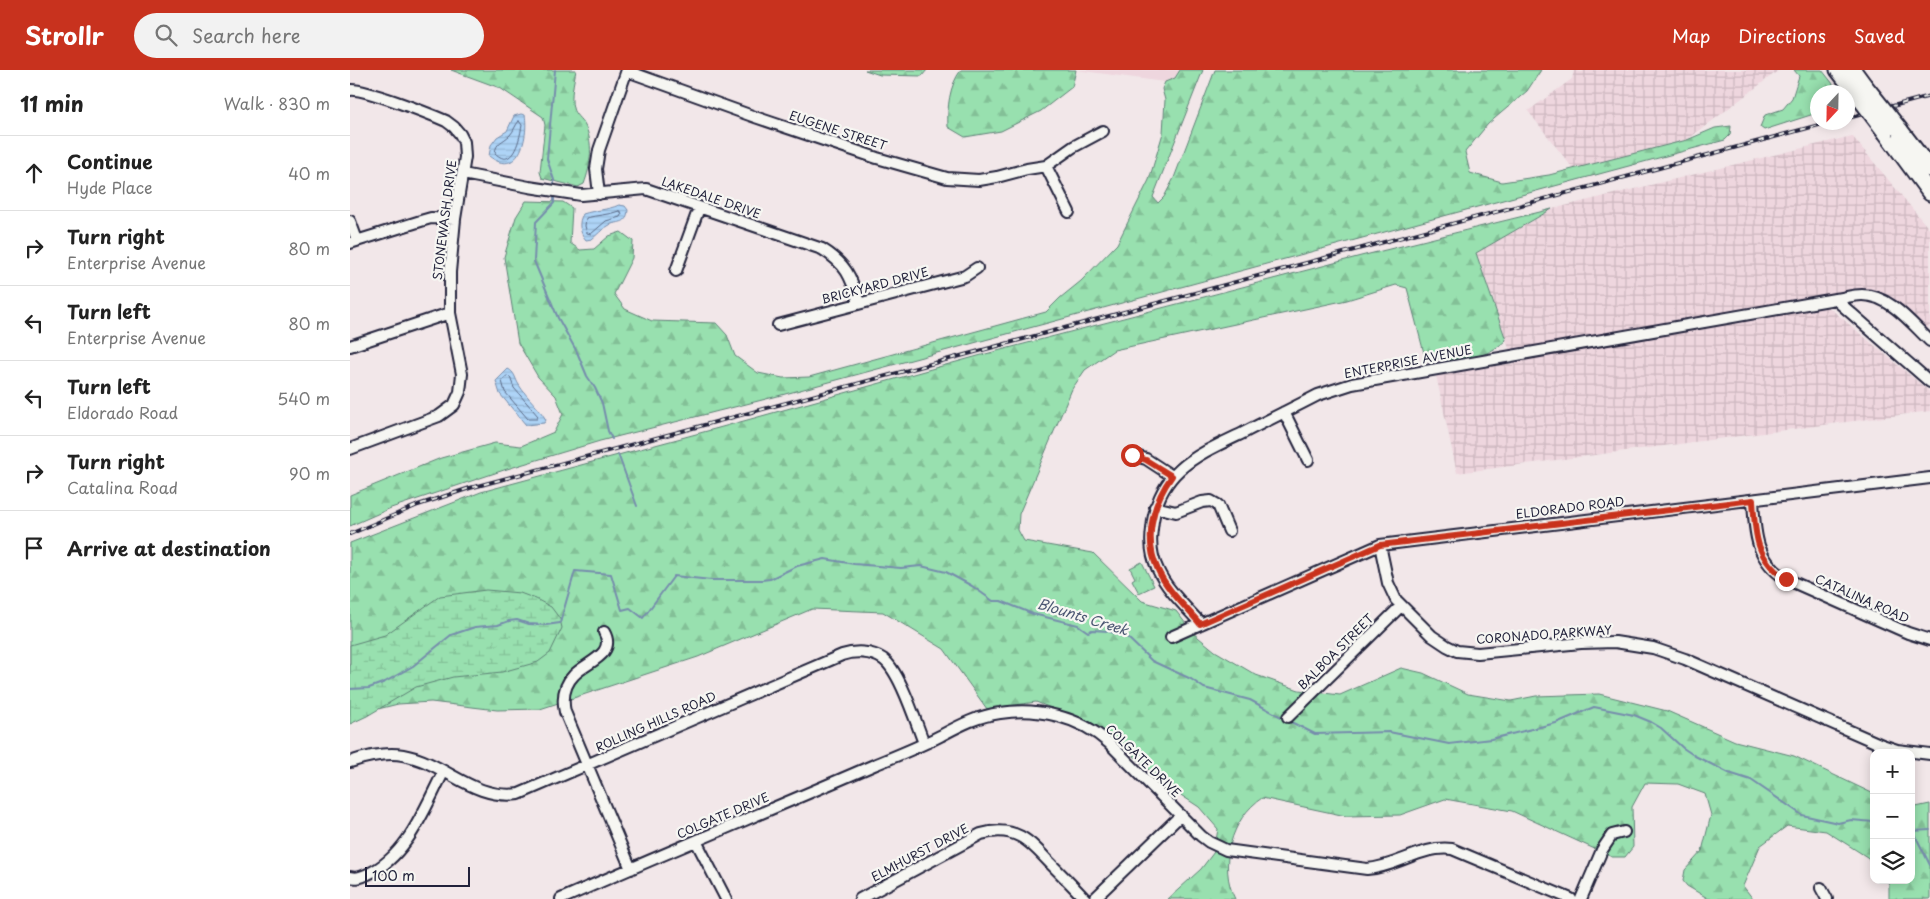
<!DOCTYPE html>
<meta charset="utf-8">
<style>
body{margin:0;font-family:"Playpen Sans",sans-serif;background:#f2f2f2;color:#222}
.controls{position:absolute;right:15px;bottom:15px;display:grid;overflow:hidden;border-radius:10px;box-shadow:0 2px 12px #0003}
.controls button{width:45px;height:45px;display:grid;place-items:center;padding:0;border:0;border-bottom:1px solid #e0e0e0;background:#fff;color:#222;font:25px sans-serif}
.compass{position:absolute;left:1460px;top:15px;width:45px;height:45px;border-radius:50%;background:#fff;box-shadow:0 2px 12px #0003;rotate:202deg}
.scale{position:absolute;left:15px;bottom:12px;width:105px;box-sizing:border-box;padding-left:5px;border:2px solid #22223b;border-top:0;font-size:14px;line-height:18px;white-space:nowrap;color:#22223b;-webkit-text-stroke:4px #f6f6f2;paint-order:stroke}
.stop{position:absolute;width:15px;height:15px;margin:-11px;border:4px solid #c8321e;border-radius:50%;background:#fff}
.stop.end{background:#c8321e;border-color:#fff;box-shadow:0 1px 5px #0008}
.list{margin:0;padding:0;list-style:none}
h2{display:flex;justify-content:space-between;align-items:center;height:65px;margin:0;padding:0 20px;font-size:21px}
h2 small{font-size:16px;font-weight:400;color:#767676}
.list li{display:grid;grid-template-columns:32px 1fr auto;gap:15px;align-items:center;box-sizing:border-box;height:75px;padding:0 20px;border-top:1px solid #e0e0e0}
.list b{display:block;font-size:19px;white-space:nowrap}
.list p{margin:0;font-size:16px;white-space:nowrap;color:#767676}
.list em{font-size:16px;font-style:normal;color:#767676}
.icon{flex:none;width:28px;height:28px;fill:none;stroke:currentColor;stroke-width:2;stroke-linecap:round;stroke-linejoin:round}
.map{position:relative;flex:none;width:1580px;height:829px;overflow:hidden}
header{display:flex;align-items:center;gap:30px;box-sizing:border-box;height:70px;padding:0 25px;background:#c8321e;color:#fff}
header strong{font-size:24px}
nav{display:flex;gap:28px;margin-inline-start:auto;font-size:18px}
.search{width:350px;height:45px;background:#f2f2f2;display:flex;align-items:center;gap:12px;box-sizing:border-box;padding:0 18px;border-radius:28px;color:#767676;font-size:19px}
main{display:flex}
aside{flex:1;background:#fff}
.map>svg:first-child{display:block}
</style>
<header>
<strong>Strollr</strong>
<div class="search"><svg class="icon" aria-label="search" viewBox="0 0 24 24"><circle cx="10" cy="10" r="6"/><path d="M15 15l6 6"/></svg>Search here</div>
<nav><a>Map</a><a>Directions</a><a>Saved</a></nav>
</header>
<main>
<aside>
<h2>11 min<small>Walk · 830 m</small></h2>
<ul class="list">
<li><svg class="icon" aria-label="ahead" viewBox="0 0 24 24"><path d="M12 20V5M6 11l6-6 6 6"/></svg><div><b>Continue</b><p>Hyde Place</p></div><em>40 m</em></li>
<li><svg class="icon" aria-label="right" viewBox="0 0 24 24"><path d="M7 20v-9h11M14 6l5 5-5 5"/></svg><div><b>Turn right</b><p>Enterprise Avenue</p></div><em>80 m</em></li>
<li><svg class="icon" aria-label="left" viewBox="0 0 24 24"><path d="M17 20v-9H6M10 6l-5 5 5 5"/></svg><div><b>Turn left</b><p>Enterprise Avenue</p></div><em>80 m</em></li>
<li><svg class="icon" aria-label="left" viewBox="0 0 24 24"><path d="M17 20v-9H6M10 6l-5 5 5 5"/></svg><div><b>Turn left</b><p>Eldorado Road</p></div><em>540 m</em></li>
<li><svg class="icon" aria-label="right" viewBox="0 0 24 24"><path d="M7 20v-9h11M14 6l5 5-5 5"/></svg><div><b>Turn right</b><p>Catalina Road</p></div><em>90 m</em></li>
<li><svg class="icon" aria-label="arrive" viewBox="0 0 24 24"><path d="M6 21V4h12l-3 4 3 4H6"/></svg><div><b>Arrive at destination</b></div></li>
</ul>
</aside>
<div class="map">
<svg width="1580" height="829" viewBox="0 0 1580 829">
<defs>
<pattern id="industrial-grid" width="8" height="8" patternUnits="userSpaceOnUse" patternTransform="scale(1.25)"><rect width="8" height="8" fill="#eed6de"/><path d="M0 4h8M4 0v8" fill="none" stroke="#ccb7bf"/></pattern>
<pattern id="forest-firs" width="22" height="20" patternUnits="userSpaceOnUse" patternTransform="scale(1.25)"><rect width="22" height="20" fill="#98e0af"/><path d="M5 1l3.5 6h-7zM16 11l3.5 6h-7z" fill="#83c097"/></pattern>
<pattern id="wetland-marsh" width="20" height="14" patternUnits="userSpaceOnUse" patternTransform="scale(1.25)"><rect width="20" height="14" fill="#98e0af"/><path d="M1 5h8M5 5V1M11 12h8M15 12V8" fill="none" stroke="#83c097"/></pattern>
<pattern id="park-tufts" width="24" height="20" patternUnits="userSpaceOnUse" patternTransform="scale(1.25)"><rect width="24" height="20" fill="#98e0af"/><path d="M3 7l-1-3M5 7V3M7 7l1-3M15 17l-1-3M17 17v-4M19 17l1-3" fill="none" stroke="#83c097"/></pattern>
<pattern id="water-rules" width="6" height="5" patternUnits="userSpaceOnUse" patternTransform="scale(1.25)"><rect width="6" height="5" fill="#aed4f7"/><path d="M0 2.5h6" fill="none" stroke="#95b6d5"/></pattern>
</defs>
<rect width="100%" height="100%" fill="#f2e7e9"/>
<filter id="ink" filterUnits="userSpaceOnUse"><feTurbulence type="fractalNoise" baseFrequency=".02" numOctaves="2"/><feDisplacementMap in="SourceGraphic" scale="10" xChannelSelector="R" yChannelSelector="G"/><feConvolveMatrix kernelMatrix="1 2 1 2 8 2 1 2 1" color-interpolation-filters="sRGB"/></filter>
<g filter="url(#ink)">
<path fill="#eed6de" d="M726,0H836L829,14Z"/>
<path fill="url(#industrial-grid)" d="M1224,0L1232,2L1234,0H1429L1337,70L1224,100L1178,41L1222,9Z
M1502,66L1580,160V256L1576,259L1540,229L1525,222L1512,219L1469,229L1580,322V341L1107,403L1086,305L1164,293L1126,183L1202,139Z"/>
<path fill="url(#forest-firs)" stroke="#5d8175" d="M101,0H226C224,12 220,26 223,38C224,44 231,49 234,54C244,71 241,96 234,114L228,117L192,108L190,102L195,55L193,47L150,18Z
M515,0H577L572,6L530,5Z
M611,0H726L722,17L691,41L651,61L615,67L598,57C597,38 599,16 611,0Z
M830,0H853L803,127L808,133L814,127L824,108L865,0H1191L1177,21L1138,54L1115,82L1120,103L1152,112L1199,105L1337,70L1365,58L1381,56L1380,65L1375,70L424,327L250,371L157,399L41,438L0,456V425L91,388L145,373L171,376L204,362L213,344L206,326L188,307L168,273L154,187L166,147L176,131L213,132L222,138L220,173L230,180L244,179L259,166L271,162L283,171L282,188L264,224L275,239L302,251L366,253L377,265L385,286L408,303L433,308L459,307L696,242L710,228L731,211L767,174L799,110L813,63L815,30L812,19L815,12L825,8Z
M1444,0H1472L1487,19V22H1468L1467,43L1414,60L1410,57L1415,45L1433,39L1442,28L1449,6Z
M1202,139L1126,183L1156,270C1135,290 1100,297 1074,283L1057,218L1046,215L997,230L764,280L735,300L722,319L669,444L668,460L674,471L743,483L792,531L826,541L843,563L865,581L906,605L949,620L990,625L1051,598L1073,603L1118,624L1161,631L1186,626L1249,624L1317,641L1385,671L1444,686L1524,724V795L1517,787L1476,761L1437,756L1410,776L1393,816L1403,829H1359L1337,816L1333,811L1335,800L1352,781L1361,745L1355,724L1328,714L1295,713L1282,737L1283,777L1275,787H1262L1162,741L1095,729L1050,745L996,746L912,728C881,748 868,796 885,829H818L851,799L864,782L868,759L849,737L814,714L784,686L779,678L747,656L686,632L637,639L594,579L533,542L462,539L348,587L190,639L147,640L81,632L48,634L0,646V473L131,422L372,357L628,286L1011,186Z
M1580,734V829H1539V814L1536,810H1561V738Z"/>
<path fill="url(#wetland-marsh)" stroke="#5d8175" d="M136,520L170,523L186,529L201,537L210,549L212,558L200,583L188,592L152,602L103,607L66,617L17,646L0,654V575L35,565L90,526Z"/>
<path fill="url(#park-tufts)" stroke="#5d8175" d="M792,492L804,516L789,523L782,510L785,508L780,498Z"/>
<path fill="url(#water-rules)" stroke="#768dac" d="M171,44L175,45C179,68 168,109 139,86L141,75L147,67L157,61L164,46Z
M269,135L275,136L278,140C276,157 269,149 258,156C252,159 247,165 242,169L236,170C229,162 228,152 233,144C245,140 258,140 269,135Z
M158,299C165,302 165,309 169,315C177,328 189,337 196,350L194,353L176,355L150,324L146,311Z"/>
<g fill="none" stroke-linecap="round" stroke-linejoin="round">
<path stroke="#5a6986" stroke-width="1" d="M169,51L172,55C170,68 163,101 145,83C146,72 153,72 160,65C164,61 165,55 169,51Z
M269,141L272,143L270,147L256,151L241,164L237,163L235,156L236,148C247,145 259,145 269,141Z
M157,306L160,307L164,318L188,346L187,349H178L155,322L152,311Z"/>
<path stroke="#768dac" stroke-width="2" d="M204,116V110L197,89L205,0
M204,123V133L186,152L184,191L208,248L227,282L237,306L245,318L252,333L258,361L262,369
M268,384L287,436
M0,619L19,618L35,612L63,596L101,565L125,557L148,555L159,551L167,550L179,554L196,555L210,553L225,501L261,504L272,540L280,538L293,548L324,506L361,510H412L420,509L447,496L475,489L504,494L551,498L571,496L596,502L622,516L643,531H651L683,544L728,555L738,562L742,560L758,561L777,567L802,591L841,609L854,618L900,630L935,649
M939,651L965,664L1039,662L1099,674L1141,669L1206,653L1244,637L1284,645L1301,652L1311,658L1333,678L1345,686L1379,703L1401,710L1452,745L1488,753L1501,750L1524,752
M1561,761L1580,760
M1563,761L1580,795"/>
<g stroke="#22223b" stroke-width="14">
<path id="minor" d="M277,1L405,47L527,88L597,108L629,110L647,107L677,99L696,96L723,77L753,61
M0,20C14,18 80,44 96,51L104,57L110,64L114,72L115,87L105,149L100,202V243L112,304L110,322L104,335L89,346L0,379
M696,96L719,142
M113,104L179,117L231,125L296,119L472,179C496,194 501,206 509,233
M249,124L246,99L249,80L277,0
M0,151L7,170
M0,173L74,150L81,148L105,149
M326,201L349,138
M1485,229C1494,228 1503,225 1512,225C1540,225 1562,254 1580,271
M428,255L615,206L627,198
M0,276L100,243
M934,342L958,390
M782,385L796,389L822,406
M1403,430C1405,463 1405,489 1436,509L1558,563L1580,570
M805,437L826,442L852,432L861,431L868,435L879,461
M1030,475L1038,513L1046,530L1082,566L1097,576L1107,581L1128,583L1231,573L1265,572L1303,578L1335,589L1532,675L1547,680L1580,684
M851,554C836,537 817,520 808,500C802,488 800,473 802,459C807,401 847,385 893,363C918,350 943,338 968,325L1002,314L1485,229L1580,312
M254,562C267,585 236,592 224,605C214,615 212,628 215,642L281,799
M821,567L1030,475L1580,408
M938,647L1051,536
M0,692C18,686 35,682 53,685C97,693 121,730 169,724L492,585C505,581 521,581 533,589C550,601 566,653 574,673
M346,771L376,829
M0,807C7,809 12,807 18,804C58,786 75,737 94,701
M1471,818L1477,829
M211,829C315,783 420,740 524,695C546,686 569,677 590,666C609,656 627,646 650,643C688,637 730,647 759,673L851,766L859,772L876,780L1017,799C1047,797 1072,775 1102,779L1221,829
M510,829L631,764C664,754 680,771 700,793C712,805 724,817 735,829
M744,829L831,745
M1231,829L1252,780L1262,765L1274,762"/>
</g>
<g stroke="#22223b" stroke-width="19">
<path id="highway" d="M1488,0L1502,18
M1503,0L1514,15
M1550,60L1580,99
M1536,63L1580,123"/>
</g>
<use href="#minor" stroke="#f6f6f2" stroke-width="10"/>
<use href="#highway" stroke="#f6f6f2" stroke-width="15"/>
<g stroke="#22223b" stroke-width="4">
<path id="rail" d="M1498,48L1580,26
M0,464L68,435L120,418L1480,52"/>
</g>
<use href="#rail" stroke="#f6f6f2" stroke-width="2" stroke-dasharray="5.5" stroke-linecap="butt"/>
<g stroke="#22223b" stroke-width="19" stroke-linecap="butt">
<path id="highway-bridge" d="M1514,15L1550,60
M1502,18L1536,63"/>
</g>
<use href="#highway-bridge" stroke="#f6f6f2" stroke-width="15"/>
</g>
</g>
<g fill="none" stroke-linecap="round" stroke-linejoin="round" filter="url(#ink)">
<path stroke="#c8321e" stroke-width="6" d="M782,385L796,390L822,406C803,432 793,469 808,500C817,520 836,537 850,554L1030,475L1403,430C1405,463 1405,489 1436,509"/>
</g>
<g text-anchor="middle" stroke-width="4.5" stroke-linejoin="round" paint-order="stroke">
<g font-size="12" fill="#22223b" stroke="#f6f6f2">
<text transform="translate(488 61) rotate(18)" y="4">EUGENE STREET</text>
<text transform="translate(361 128) rotate(19)" y="4">LAKEDALE DRIVE</text>
<text transform="translate(95 150) rotate(-83)" y="4">STONEWASH DRIVE</text>
<text transform="translate(525 216) rotate(-15)" y="4">BRICKYARD DRIVE</text>
<text transform="translate(1058 292) rotate(-11)" y="4">ENTERPRISE AVENUE</text>
<text transform="translate(1220 438) rotate(-7)" y="4">ELDORADO ROAD</text>
<text transform="translate(1512 529) rotate(24)" y="4">CATALINA ROAD</text>
<text transform="translate(1194 565) rotate(-4)" y="4">CORONADO PARKWAY</text>
<text transform="translate(986 582) rotate(-45)" y="4">BALBOA STREET</text>
<text transform="translate(306 652) rotate(-24)" y="4">ROLLING HILLS ROAD</text>
<text transform="translate(793 691) rotate(44)" y="4">COLGATE DRIVE</text>
<text transform="translate(373 746) rotate(-23)" y="4">COLGATE DRIVE</text>
<text transform="translate(570 783) rotate(-28)" y="4">ELMHURST DRIVE</text>
</g>
<g font-size="14" font-style="italic" fill="#4c5773" stroke="#f6f6f2">
<text transform="translate(733 547) rotate(17)" y="5">Blounts Creek</text>
</g>
</g>
</svg>
<div class="controls">
<button>+</button>
<button>−</button>
<button><svg class="icon" aria-label="layers" viewBox="0 0 24 24"><path d="M12 4l9 5-9 5-9-5zM3 14l9 5 9-5"/></svg></button>
</div>
<svg class="compass" viewBox="-18 -18 36 36"><path d="M0-13l5 13h-10z" fill="#e53935"/><path d="M0 13l5-13h-10z" fill="#767676"/></svg>
<div class="scale">100 m</div>
<div class="stop" style="left:782px;top:385px"></div>
<div class="stop end" style="left:1436px;top:509px"></div>
</div>
</main>
